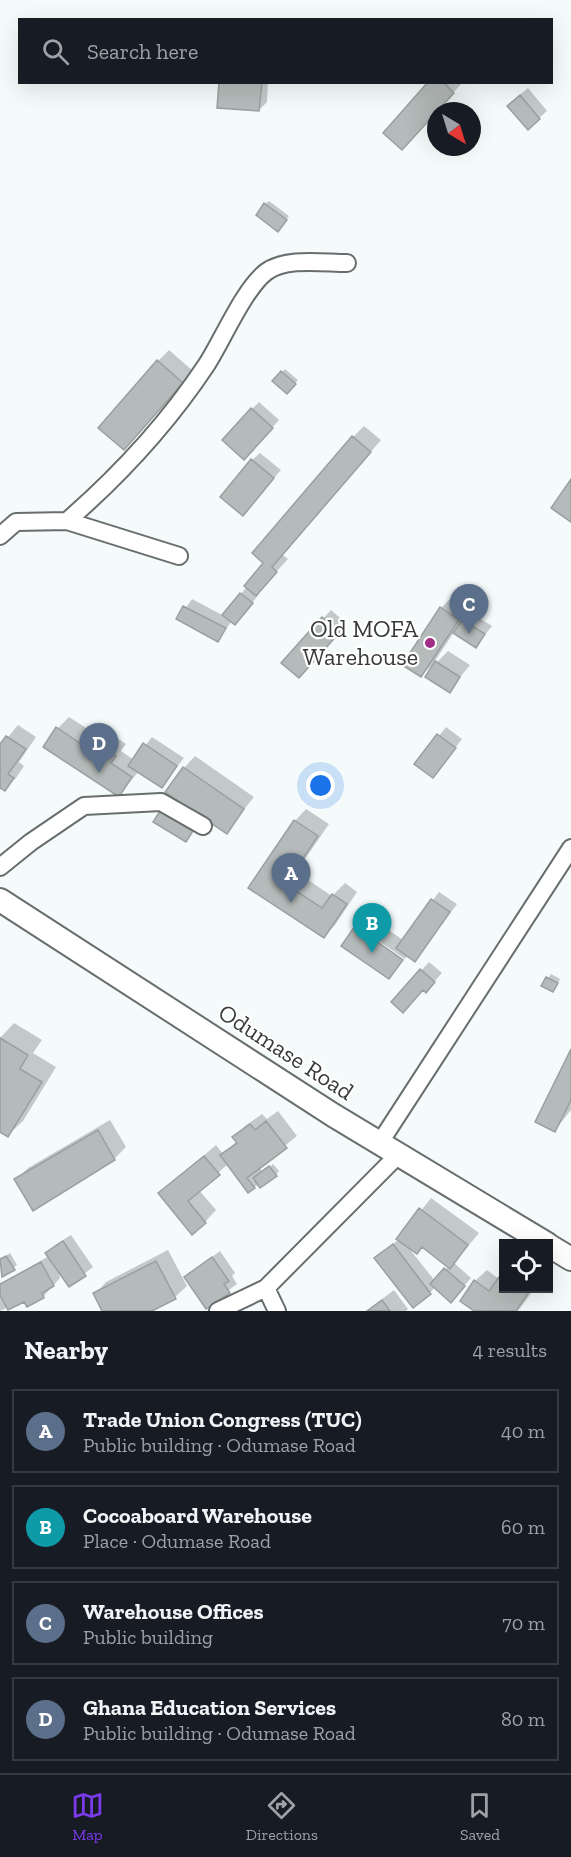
<!DOCTYPE html>
<meta charset="utf-8">
<style>
body{margin:0;font-family:"Zilla Slab",serif;background:#20242c;color:#f1f3f6}
.controls{position:absolute;right:18px;bottom:18px;display:grid;overflow:hidden;border-radius:0px;box-shadow:0 6px 24px #0002}
.controls button{width:54px;height:54px;display:grid;place-items:center;padding:0;border:0;border-bottom:2px solid #363941;background:#171b24;color:#f1f3f6;font:30px sans-serif}
.compass{position:absolute;left:427px;top:102px;width:54px;height:54px;border-radius:50%;background:#171b24;box-shadow:0 6px 24px #0002;rotate:142deg}
.you{position:absolute;left:321px;top:786px;width:21px;height:21px;margin:-15px;border:4px solid #fff;border-radius:50%;background:#1a73e8;box-shadow:0 0 0 9px #1a73e833}
.badge{display:grid;place-items:center;width:39px;height:39px;border-radius:50%;background:#7c3aed;color:#fff;font-size:20px;font-weight:700}
.pin{position:absolute;translate:-50% -50px;filter:drop-shadow(0 2px 3px #0008)}
.pin::after{content:'';position:absolute;top:32px;width:21px;height:18px;background:inherit;clip-path:polygon(0 0,100% 0,50% 100%)}
.list{margin:0;padding:0;list-style:none}
h2{display:flex;justify-content:space-between;align-items:center;height:78px;margin:0;padding:0 24px;font-size:26px}
h2 small{font-size:20px;font-weight:400;color:#9ea1a6}
.list li{display:grid;grid-template-columns:39px 1fr auto;gap:18px;align-items:center;box-sizing:border-box;height:84px;margin:0 12px 12px;padding:0 12px;border:2px solid #363941;border-radius:0px}
.list b{display:block;font-size:22px;white-space:nowrap}
.list p{margin:0;font-size:20px;white-space:nowrap;color:#9ea1a6}
.list em{font-size:20px;font-style:normal;color:#9ea1a6}
.icon{flex:none;width:33px;height:33px;fill:none;stroke:currentColor;stroke-width:2;stroke-linecap:round;stroke-linejoin:round}
.map{position:relative;flex:none;width:571px;height:1311px;overflow:hidden}
.search{position:absolute;background:#171b24;box-shadow:0 6px 24px #0002;left:18px;right:18px;top:18px;height:66px;display:flex;align-items:center;gap:15px;box-sizing:border-box;padding:0 21px;border-radius:0px;color:#9ea1a6;font-size:22px}
.sheet{height:462px;background:#171b24}
nav{display:flex;justify-content:space-around;align-items:center;box-sizing:border-box;height:84px;border-top:2px solid #363941;background:#171b24;font-size:16px;color:#9ea1a6}
nav a{display:grid;justify-items:center;gap:3px}
nav .on{color:#7c3aed}
.map>svg:first-child{display:block}
</style>
<div class="map">
<svg width="571" height="1311" viewBox="0 0 571 1311">
<rect width="100%" height="100%" fill="#f4fbfa"/>
<path fill="#0003" fill-rule="evenodd" d="M221,82H268L267,102L259,110Z
M430,82H463L437,111Z
M528,88L547,111L528,128L516,98Z
M269,201L289,216L281,226L265,204Z
M169,350L193,371L124,448L158,361Z
M285,369L298,380L287,392L274,381Z
M259,402L279,420L252,450V409Z
M364,426L381,440L283,555L288,559L257,593L259,594L242,616L232,621L218,640L178,619L192,599L224,616L265,563L353,437Z
M260,453L281,470L250,506L252,460Z
M452,597L469,608L463,621L471,613L492,626L476,646L454,632L433,664L421,676L441,608Z
M331,610L346,623L306,668L283,663Z
M448,651L470,665L449,691L437,662Z
M69,717L108,742L114,736L126,744L121,751L134,760L152,737L184,758L162,786L139,771L119,795L58,728Z
M18,725L36,737L19,762L24,766L16,778L4,789H0V747Z
M446,727L462,739L440,768L417,764Z
M195,756L254,797L226,832L184,768Z
M169,804L199,823L186,840L161,812Z
M306,809L329,824L296,872L332,896L345,883L357,892L335,925L324,936L250,887L295,821Z
M439,892L457,904L415,960L408,955L405,959L357,926L367,915L403,940Z
M429,962L442,973L433,983L393,1002Z
M551,974L560,979L556,987L543,985Z
M14,1023L42,1040L33,1053L56,1067L23,1121L8,1135L0,1131V1038Z
M571,1052V1110L555,1130Z
M278,1111L297,1136L259,1167L263,1172L273,1164L279,1171L276,1175L254,1187L228,1164L199,1190L216,1210L205,1222L160,1193L216,1145L223,1154L237,1141L234,1137L245,1126L262,1114L267,1119Z
M110,1120L126,1147L114,1159L16,1180L28,1168Z
M431,1198L479,1233L454,1263L471,1278L458,1293L435,1287L430,1293L376,1258L399,1239ZM422,1246L449,1266L435,1281L408,1247Z
M71,1235L93,1267L70,1285L58,1269L60,1278L43,1297L27,1305L24,1300L0,1311V1284L49,1256L47,1253L55,1245Z
M168,1250L187,1286L175,1297L149,1311H104L95,1294L106,1282Z
M220,1251L235,1273L232,1276L237,1284L206,1307L186,1277Z
M10,1253L17,1265L3,1275L0,1260Z
M487,1270L499,1279L504,1288H527L532,1292L518,1311H477L475,1281Z
M394,1290L408,1309L406,1311H366Z"/>
<path fill="#b5bbba" stroke="#99a09f" stroke-width="1.5" d="M219,82H262L259,111L217,108Z
M428,82H443L454,93L402,150L383,133Z
M520,95L540,119L528,130L507,106Z
M264,203L287,220L278,232L256,215Z
M157,360L183,383L124,450L98,428Z
M281,371L296,384L287,394L272,381Z
M251,408L273,428L244,460L222,440Z
M352,436L371,452L272,567L277,572L256,596L244,586L263,563L252,553Z
M251,459L274,478L243,516L220,497Z
M571,479V522L551,508Z
M240,593L253,603L235,625L222,615Z
M183,606L226,628L218,642L176,619Z
M440,607L459,620L421,677L402,665Z
M322,617L340,632L299,678L281,663Z
M462,620L485,634L476,648L453,633Z
M435,661L460,677L450,693L425,677Z
M56,727L96,754L101,747L116,756L111,763L132,777L119,797L43,747Z
M437,734L456,748L433,778L414,764Z
M6,736L26,749L8,774L14,778L5,791L0,788V744Z
M143,743L177,766L162,788L128,766Z
M183,767L244,809L227,834L165,792Z
M160,811L193,831L186,842L153,822Z
M294,820L318,836L286,884L322,908L332,894L347,904L324,938L248,888Z
M431,899L450,912L415,962L396,948Z
M355,926L403,960L389,979L341,946Z
M420,969L435,982L426,993L423,990L403,1013L391,1002Z
M546,977L558,983L553,992L541,986Z
M0,1038L28,1055L20,1069L42,1082L8,1137L0,1132Z
M571,1049V1100L555,1132L535,1122Z
M266,1121L287,1148L247,1178L255,1188L248,1193L220,1155L237,1143L232,1137L250,1124L255,1130Z
M98,1130L115,1160L33,1211L14,1179Z
M204,1156L220,1175L188,1201L206,1223L192,1235L158,1193Z
M269,1166L277,1176L260,1188L253,1178Z
M419,1208L468,1245L450,1269L422,1247L417,1254L396,1239Z
M63,1241L86,1276L69,1287L45,1253Z
M393,1244L431,1294L413,1308L374,1258Z
M6,1256L15,1270L2,1277L0,1259Z
M212,1257L229,1281L224,1284L230,1293L206,1309L184,1277Z
M156,1261L176,1299L152,1311H102L93,1293Z
M41,1262L54,1286L42,1293L44,1298L27,1307L24,1302L8,1310L0,1295V1284Z
M444,1268L465,1286L451,1303L430,1284Z
M504,1270V1288L531,1289L516,1311H474L460,1301L474,1280L489,1291Z
M382,1300L390,1311H367Z"/>
<g fill="none" stroke-linecap="round" stroke-linejoin="round">
<g stroke="#686e6e" stroke-width="20">
<path id="minor" d="M67,521C120,475 168,423 207,364C223,339 244,289 266,272C286,257 323,263 347,263
M0,536L16,522L67,521L179,556
M0,867L31,842L84,806L161,802L203,826
M379,1144L571,848
M266,1288L277,1311
M218,1311L266,1288L398,1155"/>
</g>
<g stroke="#686e6e" stroke-width="26">
<path id="secondary" d="M0,900L333,1115L547,1244
M548,1245L571,1259"/>
</g>
<use href="#minor" stroke="#fff" stroke-width="16"/>
<use href="#secondary" stroke="#fff" stroke-width="22"/>
</g>
<circle fill="#a12d87" stroke="#fff" stroke-width="2" cx="430" cy="643" r="6"/>
<g text-anchor="middle" stroke-width="4.5" stroke-linejoin="round" paint-order="stroke">
<g font-size="24" fill="#383b3a" stroke="#fff" text-anchor="end">
<text x="418" y="637">Old MOFA<tspan x="418" dy="28">Warehouse</tspan></text>
</g>
<g font-size="24" fill="#383b3a" stroke="#fff">
<text transform="translate(286 1052) rotate(33)" y="8">Odumase Road</text>
</g>
</g>
</svg>
<div class="controls">
<button><svg class="icon" aria-label="locate" viewBox="0 0 24 24"><circle cx="12" cy="12" r="6"/><path d="M12 2v4M12 18v4M2 12h4M18 12h4"/></svg></button>
</div>
<svg class="compass" viewBox="-18 -18 36 36"><path d="M0-13l5 13h-10z" fill="#e53935"/><path d="M0 13l5-13h-10z" fill="#9ea1a6"/></svg>
<div class="you"></div>
<div class="pin badge" style="left:291px;top:903px;background:#5c6f8a">A</div>
<div class="pin badge" style="left:372px;top:953px;background:#0f9aa8">B</div>
<div class="pin badge" style="left:469px;top:634px;background:#5c6f8a">C</div>
<div class="pin badge" style="left:99px;top:773px;background:#5c6f8a">D</div>
<div class="search"><svg class="icon" aria-label="search" viewBox="0 0 24 24"><circle cx="10" cy="10" r="6"/><path d="M15 15l6 6"/></svg>Search here</div>
</div>
<section class="sheet">
<h2>Nearby<small>4 results</small></h2>
<ul class="list">
<li><span class="badge" style="background:#5c6f8a">A</span><div><b>Trade Union Congress (TUC)</b><p>Public building · Odumase Road</p></div><em>40 m</em></li>
<li><span class="badge" style="background:#0f9aa8">B</span><div><b>Cocoaboard Warehouse</b><p>Place · Odumase Road</p></div><em>60 m</em></li>
<li><span class="badge" style="background:#5c6f8a">C</span><div><b>Warehouse Offices</b><p>Public building</p></div><em>70 m</em></li>
<li><span class="badge" style="background:#5c6f8a">D</span><div><b>Ghana Education Services</b><p>Public building · Odumase Road</p></div><em>80 m</em></li>
</ul>
</section>
<nav>
<a class="on"><svg class="icon" aria-label="map" viewBox="0 0 24 24"><path d="M3 6l6-2 6 2 6-2v14l-6 2-6-2-6 2zM9 4v14M15 6v14"/></svg>Map</a>
<a><svg class="icon" aria-label="directions" viewBox="0 0 24 24"><path d="M12 3l9 9-9 9-9-9zM9 14v-3h6M13 9l2 2-2 2"/></svg>Directions</a>
<a><svg class="icon" aria-label="saved" viewBox="0 0 24 24"><path d="M7 4h10v16l-5-4-5 4z"/></svg>Saved</a>
</nav>
